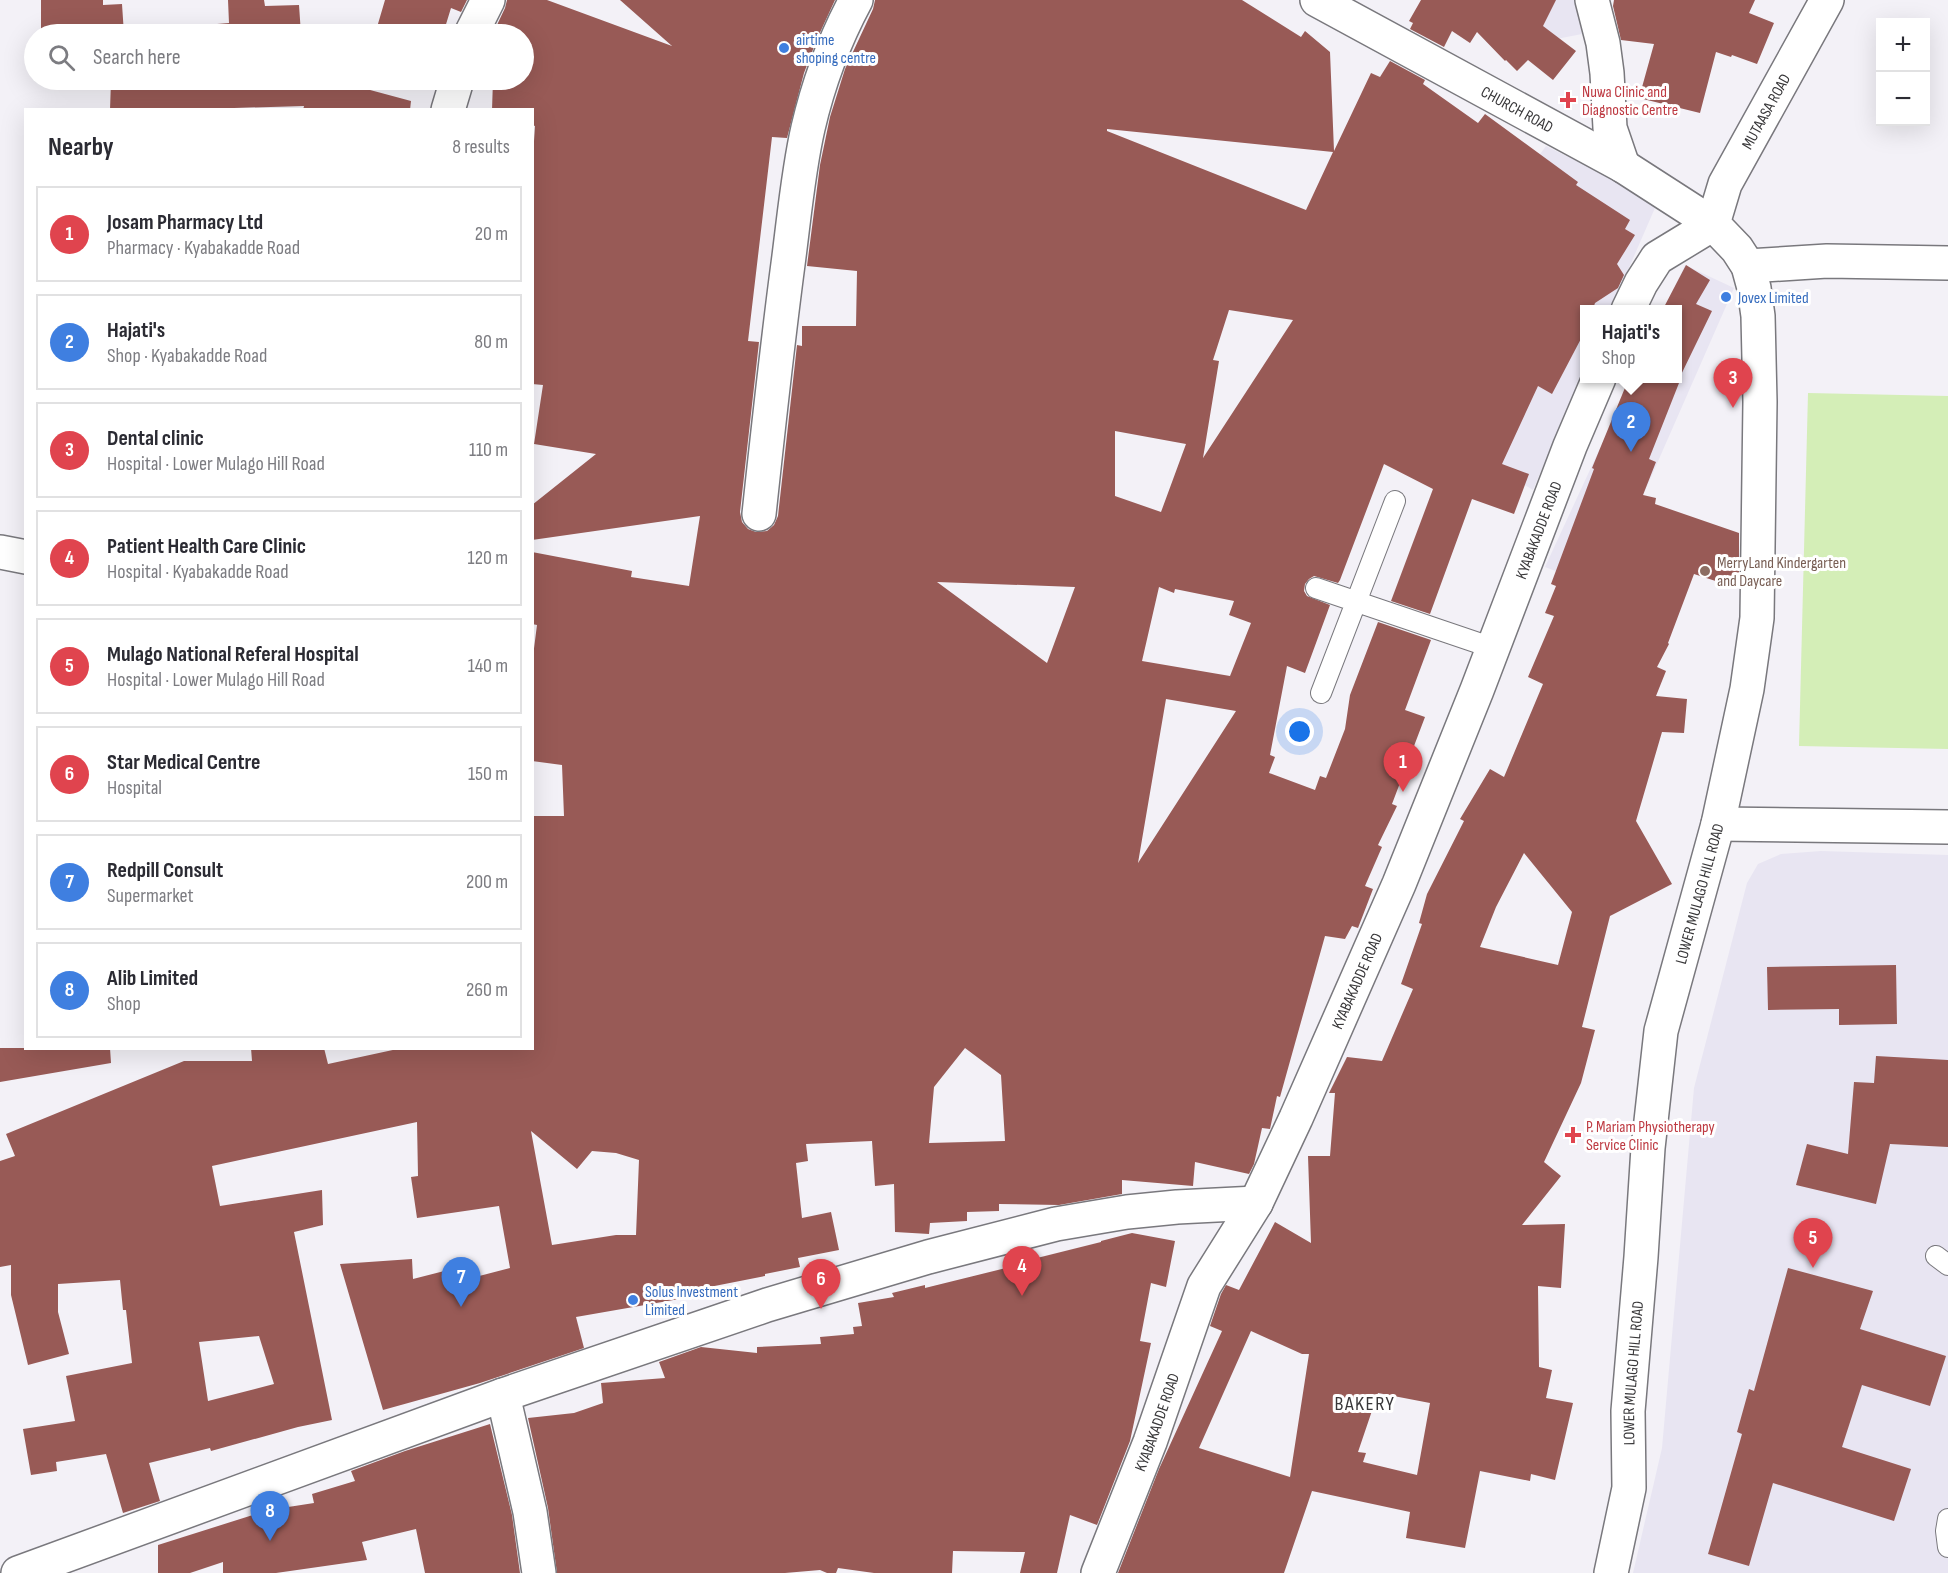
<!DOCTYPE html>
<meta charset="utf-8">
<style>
body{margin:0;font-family:"Sofia Sans Condensed",sans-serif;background:#f7f7f7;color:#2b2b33}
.controls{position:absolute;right:18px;top:18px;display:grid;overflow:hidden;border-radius:0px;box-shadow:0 6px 24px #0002}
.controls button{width:54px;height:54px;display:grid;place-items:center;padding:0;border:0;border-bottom:2px solid #e1e1e2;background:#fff;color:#2b2b33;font:30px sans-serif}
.you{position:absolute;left:1300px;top:732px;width:21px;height:21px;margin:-15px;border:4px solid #fff;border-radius:50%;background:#1a73e8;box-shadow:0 0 0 9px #1a73e833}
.badge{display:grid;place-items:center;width:39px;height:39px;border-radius:50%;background:#b92928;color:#fff;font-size:20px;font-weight:700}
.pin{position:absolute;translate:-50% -50px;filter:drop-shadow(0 2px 3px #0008)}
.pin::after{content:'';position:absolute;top:32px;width:21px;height:18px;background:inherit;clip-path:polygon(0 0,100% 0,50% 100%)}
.popup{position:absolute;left:1580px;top:305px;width:102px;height:78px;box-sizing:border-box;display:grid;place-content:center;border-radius:0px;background:#fff;filter:drop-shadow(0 2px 4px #0005);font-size:20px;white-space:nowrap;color:#7c7c81}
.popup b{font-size:22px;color:#2b2b33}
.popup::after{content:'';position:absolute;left:50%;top:100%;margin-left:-12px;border:12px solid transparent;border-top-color:#fff}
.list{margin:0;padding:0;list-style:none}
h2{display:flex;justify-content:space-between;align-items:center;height:78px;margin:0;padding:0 24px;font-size:26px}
h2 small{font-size:20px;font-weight:400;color:#7c7c81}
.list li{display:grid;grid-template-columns:39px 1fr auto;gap:18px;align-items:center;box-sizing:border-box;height:96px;margin:0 12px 12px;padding:0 12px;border:2px solid #e1e1e2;border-radius:0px}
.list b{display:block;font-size:22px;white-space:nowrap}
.list p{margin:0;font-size:20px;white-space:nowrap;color:#7c7c81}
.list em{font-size:20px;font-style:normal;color:#7c7c81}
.icon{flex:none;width:33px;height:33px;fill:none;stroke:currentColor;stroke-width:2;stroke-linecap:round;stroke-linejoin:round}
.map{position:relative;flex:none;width:1948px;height:1573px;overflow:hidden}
.search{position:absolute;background:#fff;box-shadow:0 6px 24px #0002;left:24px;top:24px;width:510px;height:66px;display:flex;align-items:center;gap:15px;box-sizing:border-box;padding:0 21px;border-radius:33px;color:#7c7c81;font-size:22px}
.panel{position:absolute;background:#fff;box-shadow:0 6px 24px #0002;left:24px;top:108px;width:510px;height:942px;border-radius:0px}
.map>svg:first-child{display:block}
</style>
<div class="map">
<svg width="1948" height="1573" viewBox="0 0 1948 1573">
<rect width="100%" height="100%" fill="#f3f1f7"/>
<path fill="#e8e5f2" d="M1527,0H1576L1582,34L1541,42Z
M1546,146L1658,201L1611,309L1584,310V371L1533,490L1467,449L1501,208Z
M1685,265L1734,288L1602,589L1545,567L1632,379L1678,378V310L1664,309Z
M1821,851L1948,855V1573H1633L1662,1448L1694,1088L1747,883L1758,864L1781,854Z"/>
<path fill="#d4eeb7" d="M1808,393L1948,396V749L1799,746Z"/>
<path fill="#985a56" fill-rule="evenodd" d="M41,0H103V5L122,4L124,34L41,33Z
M228,0H264L265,6L299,5L301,34H218L217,24L229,23Z
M385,0H467L461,12L451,8L443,34H375Z
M507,0H547L672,46L620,0H835L817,39L804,73L787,138L772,137L748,341L759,342L740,512L742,522L748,529L756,532L767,531L774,525L778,516L797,345L802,346V326H856L857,271L807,266L820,165L830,117L845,69L873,9L875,0H1242L1301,37L1305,31L1330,52L1334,151L1371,73L1380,77L1390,61L1425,80L1423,84L1478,123L1485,114L1578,182L1576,185L1630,220L1625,229L1635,235L1617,264L1624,275L1618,288L1595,303L1593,309H1584V333L1552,394L1538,386L1502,464L1529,474L1514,514L1472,499L1430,614L1391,601L1433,489L1384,464L1340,580L1338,583L1314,576L1309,579L1305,584L1304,591L1307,596L1330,605L1305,673L1287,666L1270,755L1275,757L1269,773L1315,790L1320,776L1326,778L1345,729L1350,695L1378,622L1431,640L1405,710L1425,717L1392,804L1397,806L1378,845L1382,847L1365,886L1373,889L1358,928L1352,926L1345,939L1325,936L1280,1097L1277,1096L1270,1129L1262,1128L1254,1164L1249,1174L1195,1162L1193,1186L1122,1180V1194L1059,1205L999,1204V1211L967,1212V1221L930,1223L929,1234L895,1232L894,1184L875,1186L872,1141L806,1144L808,1161L796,1163L802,1218L831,1212L839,1250L798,1258L800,1267L765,1274V1276L684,1292L685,1298L576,1317L584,1348L480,1383L383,1410L340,1264L412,1259L413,1279L456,1268L460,1281L510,1268L499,1206L417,1218L411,1177L418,1176L417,1122L212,1166L220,1206L322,1190L323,1225L294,1232L332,1420L298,1427L211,1451L210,1448L149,1463L160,1501L123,1513L106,1454L56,1462L57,1471L31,1475L23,1429L75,1421L66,1376L132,1363L126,1310H123L120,1280L58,1284V1312L69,1354L28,1365L11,1295V1265L0,1267V1161L15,1156L6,1134L184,1061H252L251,1048H324L328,1064L402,1048H532V816H564L562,765L532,761V664L537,625L532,624V552L632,571L631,577L689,586L700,516L532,540V505L596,454L534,444L543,385L532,384L533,156L535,126L532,125V110H492L493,80H524V34L497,25L505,8ZM1107,129L1333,152L1306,210L1107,131ZM1229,310L1293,320L1203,458L1219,361L1213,360ZM1115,431L1186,444L1161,512L1115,496ZM937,582L1075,587L1047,663ZM1159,587L1174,593L1175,589L1234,601L1229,615L1251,623L1230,676L1142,661ZM1166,699L1236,711L1138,863ZM965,1048L1001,1075L1005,1141L929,1143L934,1087ZM531,1131L577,1169L592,1151L616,1153L639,1160L636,1235H616L552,1245ZM259,1336L274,1384L208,1401L199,1342Z
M1421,0H1556L1543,26L1576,51L1553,80L1528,60L1517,71L1506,60L1505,61L1477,32L1470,43L1452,31L1444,47L1410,29L1413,23L1409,21Z
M1614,0H1755L1749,13L1774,23L1757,64L1732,55L1731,57L1716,52L1700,113L1639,98L1654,44L1621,40L1613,6Z
M111,80H333L411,101L410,110H303L304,106L234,108V110H110Z
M1686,265L1710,280L1696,304L1712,311L1677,383H1679L1649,459L1656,462L1643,495L1656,498L1655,504L1739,533V572L1734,587L1694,574L1668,643L1669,644L1657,667L1666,671L1656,696L1687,699L1684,733L1662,732L1636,821L1672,884L1610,916L1582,1027L1595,1030L1581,1083L1544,1162L1561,1176L1522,1225L1565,1224L1561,1288L1538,1286L1539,1367L1552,1370L1546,1398L1573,1403L1555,1480L1531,1474L1530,1481L1480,1471L1465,1548L1406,1538L1410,1512L1312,1491L1284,1573H1118L1159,1469L1222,1331L1210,1326L1221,1294L1226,1285L1239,1290L1275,1222L1311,1243L1308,1156H1330L1335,1093H1329L1347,1057L1382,1061L1413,989L1401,984L1422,924L1419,923L1427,894L1464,821L1460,819L1490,769L1504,777L1543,684L1528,677L1554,616L1545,613L1556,586L1551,584L1594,469L1592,468L1629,378H1677V309H1663ZM1524,853L1572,912L1558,965L1480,947L1496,907ZM1251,1331L1302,1354H1309L1290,1477L1199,1448ZM1378,1393L1430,1403L1417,1475L1363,1462L1366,1453L1358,1452Z
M1896,965L1897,1024L1839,1025V1009L1768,1010L1767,967Z
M0,1048H110L111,1063L0,1082Z
M1876,1056L1948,1060V1147L1890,1144L1876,1204L1796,1185L1807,1144L1848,1154L1854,1082L1874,1083Z
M1132,1233L1175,1241L1166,1287L1151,1283L1140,1341L1151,1343L1130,1441L1097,1525L1070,1515L1057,1573H1020L1025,1552L953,1551L952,1573H874L838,1568L836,1573H827L820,1570L785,1573H557L548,1508L528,1418L574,1413L603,1403L601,1383L665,1378L659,1362L701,1347L757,1353V1347L821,1344L820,1337L854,1334L853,1327L862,1326L858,1303L894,1297L892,1293L925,1285V1288L1014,1266L1013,1264L1101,1242V1241Z
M1788,1268L1873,1291L1860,1329L1946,1356L1930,1406L1862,1385L1842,1447L1911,1469L1894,1521L1773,1483L1749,1566L1708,1554L1742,1434L1737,1432L1749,1389L1754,1391Z
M490,1424L512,1515L520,1573H425L416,1529L362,1542L367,1560L276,1573H223V1562L190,1573H158V1545L256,1514V1512L314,1503L312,1494L355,1481L351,1471L405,1451Z"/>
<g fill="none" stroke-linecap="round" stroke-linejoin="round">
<g stroke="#79787d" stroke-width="22">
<path id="lane" d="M1316,588L1493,648
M1321,693L1395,501
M1936,1256L1948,1265
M1948,1519L1946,1531L1948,1547"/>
</g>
<g stroke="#79787d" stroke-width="36">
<g id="street">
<path id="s1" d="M1317,0L1623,166L1713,224L1657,258L1641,283L1628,310"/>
<path d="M1592,0L1603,43L1607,73L1610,128L1623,166"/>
<path d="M471,34L488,0"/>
<path d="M448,110L457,80"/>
<path d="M1748,266L1827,261L1948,263"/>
<path d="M759,514C768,430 777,347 788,264C794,219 798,172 808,128C818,85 835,39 856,0"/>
<path d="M0,552L26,557"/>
<path d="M1718,824L1948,827"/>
<path d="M503,1395L530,1512L539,1573"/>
<path d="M18,1573L503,1395L767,1305L928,1257L1056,1224L1127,1212L1177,1207L1256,1203"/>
<path id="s2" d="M1098,1573L1150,1442L1204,1286L1256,1203L1296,1118L1399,884L1477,690L1570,446L1599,378"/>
</g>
</g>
<g stroke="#79787d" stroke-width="36">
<g id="secondary">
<path id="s3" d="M1611,1573L1629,1488L1628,1411L1641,1257L1648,1148L1661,1031L1718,824L1747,689L1757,618L1760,402L1758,316L1754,288L1748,266L1737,249L1713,224L1725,184L1827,0"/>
</g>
</g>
<use href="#lane" stroke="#fff" stroke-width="20"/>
<use href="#street" stroke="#fff" stroke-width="33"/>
<use href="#secondary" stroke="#fff" stroke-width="33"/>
</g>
<g fill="#3f7fe0" stroke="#fff" stroke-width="2">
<circle cx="784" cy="48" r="6"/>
<circle cx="1726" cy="297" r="6"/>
<circle cx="633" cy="1300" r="6"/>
</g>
<g fill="#e0444e" stroke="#fff" stroke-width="2">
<path d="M1565 91h6v6h6v6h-6v6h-6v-6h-6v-6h6z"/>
<path d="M1570 1126h6v6h6v6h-6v6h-6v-6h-6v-6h6z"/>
</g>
<circle fill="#8d6e63" stroke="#fff" stroke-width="2" cx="1705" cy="571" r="6"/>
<g text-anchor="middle" stroke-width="6" stroke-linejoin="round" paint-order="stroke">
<g font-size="16" fill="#366cbe" stroke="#fff" text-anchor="start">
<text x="796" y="45">airtime<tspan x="796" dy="18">shoping centre</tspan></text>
<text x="1738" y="303">Jovex Limited</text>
<text x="645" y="1297">Solus Investment<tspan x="645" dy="18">Limited</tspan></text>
</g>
<g font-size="16" fill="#be3a42" stroke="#fff" text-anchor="start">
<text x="1582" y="97">Nuwa Clinic and<tspan x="1582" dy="18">Diagnostic Centre</tspan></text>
<text x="1586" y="1132">P. Mariam Physiotherapy<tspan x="1586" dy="18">Service Clinic</tspan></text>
</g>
<g font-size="16" fill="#383739" stroke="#fff">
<text dy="6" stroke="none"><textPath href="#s1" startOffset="228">CHURCH ROAD</textPath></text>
<text dy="6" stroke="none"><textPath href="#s3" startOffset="1503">MUTAASA ROAD</textPath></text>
<text dy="6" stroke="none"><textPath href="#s2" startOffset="1134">KYABAKADDE ROAD</textPath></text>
<text dy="6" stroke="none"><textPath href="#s3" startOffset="688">LOWER MULAGO HILL ROAD</textPath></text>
<text dy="6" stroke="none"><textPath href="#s2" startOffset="648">KYABAKADDE ROAD</textPath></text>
<text dy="6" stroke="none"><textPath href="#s3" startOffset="202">LOWER MULAGO HILL ROAD</textPath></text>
<text dy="6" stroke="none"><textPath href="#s2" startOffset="162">KYABAKADDE ROAD</textPath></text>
</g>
<g font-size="16" fill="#785e54" stroke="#fff" text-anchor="start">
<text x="1717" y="568">MerryLand Kindergarten<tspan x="1717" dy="18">and Daycare</tspan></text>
</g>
<g font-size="20" letter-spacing="1.5" fill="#383739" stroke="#fff">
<text x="1365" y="1410">BAKERY</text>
</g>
</g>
</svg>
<div class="controls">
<button>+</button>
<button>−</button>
</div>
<div class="you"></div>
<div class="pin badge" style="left:1403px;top:792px;background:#e0444e">1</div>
<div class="pin badge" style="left:1631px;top:452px;background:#3f7fe0">2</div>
<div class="popup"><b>Hajati's</b>Shop</div>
<div class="pin badge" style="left:1733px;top:408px;background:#e0444e">3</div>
<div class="pin badge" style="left:1022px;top:1296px;background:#e0444e">4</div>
<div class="pin badge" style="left:1813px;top:1268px;background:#e0444e">5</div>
<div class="pin badge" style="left:821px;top:1309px;background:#e0444e">6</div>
<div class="pin badge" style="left:461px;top:1307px;background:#3f7fe0">7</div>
<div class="pin badge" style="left:270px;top:1541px;background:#3f7fe0">8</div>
<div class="search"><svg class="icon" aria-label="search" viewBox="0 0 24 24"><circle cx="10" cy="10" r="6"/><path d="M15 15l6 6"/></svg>Search here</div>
<section class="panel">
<h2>Nearby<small>8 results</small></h2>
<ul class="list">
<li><span class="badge" style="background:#e0444e">1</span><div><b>Josam Pharmacy Ltd</b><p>Pharmacy · Kyabakadde Road</p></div><em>20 m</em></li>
<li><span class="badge" style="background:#3f7fe0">2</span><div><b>Hajati's</b><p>Shop · Kyabakadde Road</p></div><em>80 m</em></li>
<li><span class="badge" style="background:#e0444e">3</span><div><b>Dental clinic</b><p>Hospital · Lower Mulago Hill Road</p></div><em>110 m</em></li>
<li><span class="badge" style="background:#e0444e">4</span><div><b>Patient Health Care Clinic</b><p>Hospital · Kyabakadde Road</p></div><em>120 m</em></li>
<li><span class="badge" style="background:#e0444e">5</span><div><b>Mulago National Referal Hospital</b><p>Hospital · Lower Mulago Hill Road</p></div><em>140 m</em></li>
<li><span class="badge" style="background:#e0444e">6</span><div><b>Star Medical Centre</b><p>Hospital</p></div><em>150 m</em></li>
<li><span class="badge" style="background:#3f7fe0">7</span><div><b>Redpill Consult</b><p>Supermarket</p></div><em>200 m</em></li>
<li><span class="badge" style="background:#3f7fe0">8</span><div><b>Alib Limited</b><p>Shop</p></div><em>260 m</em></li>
</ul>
</section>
</div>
